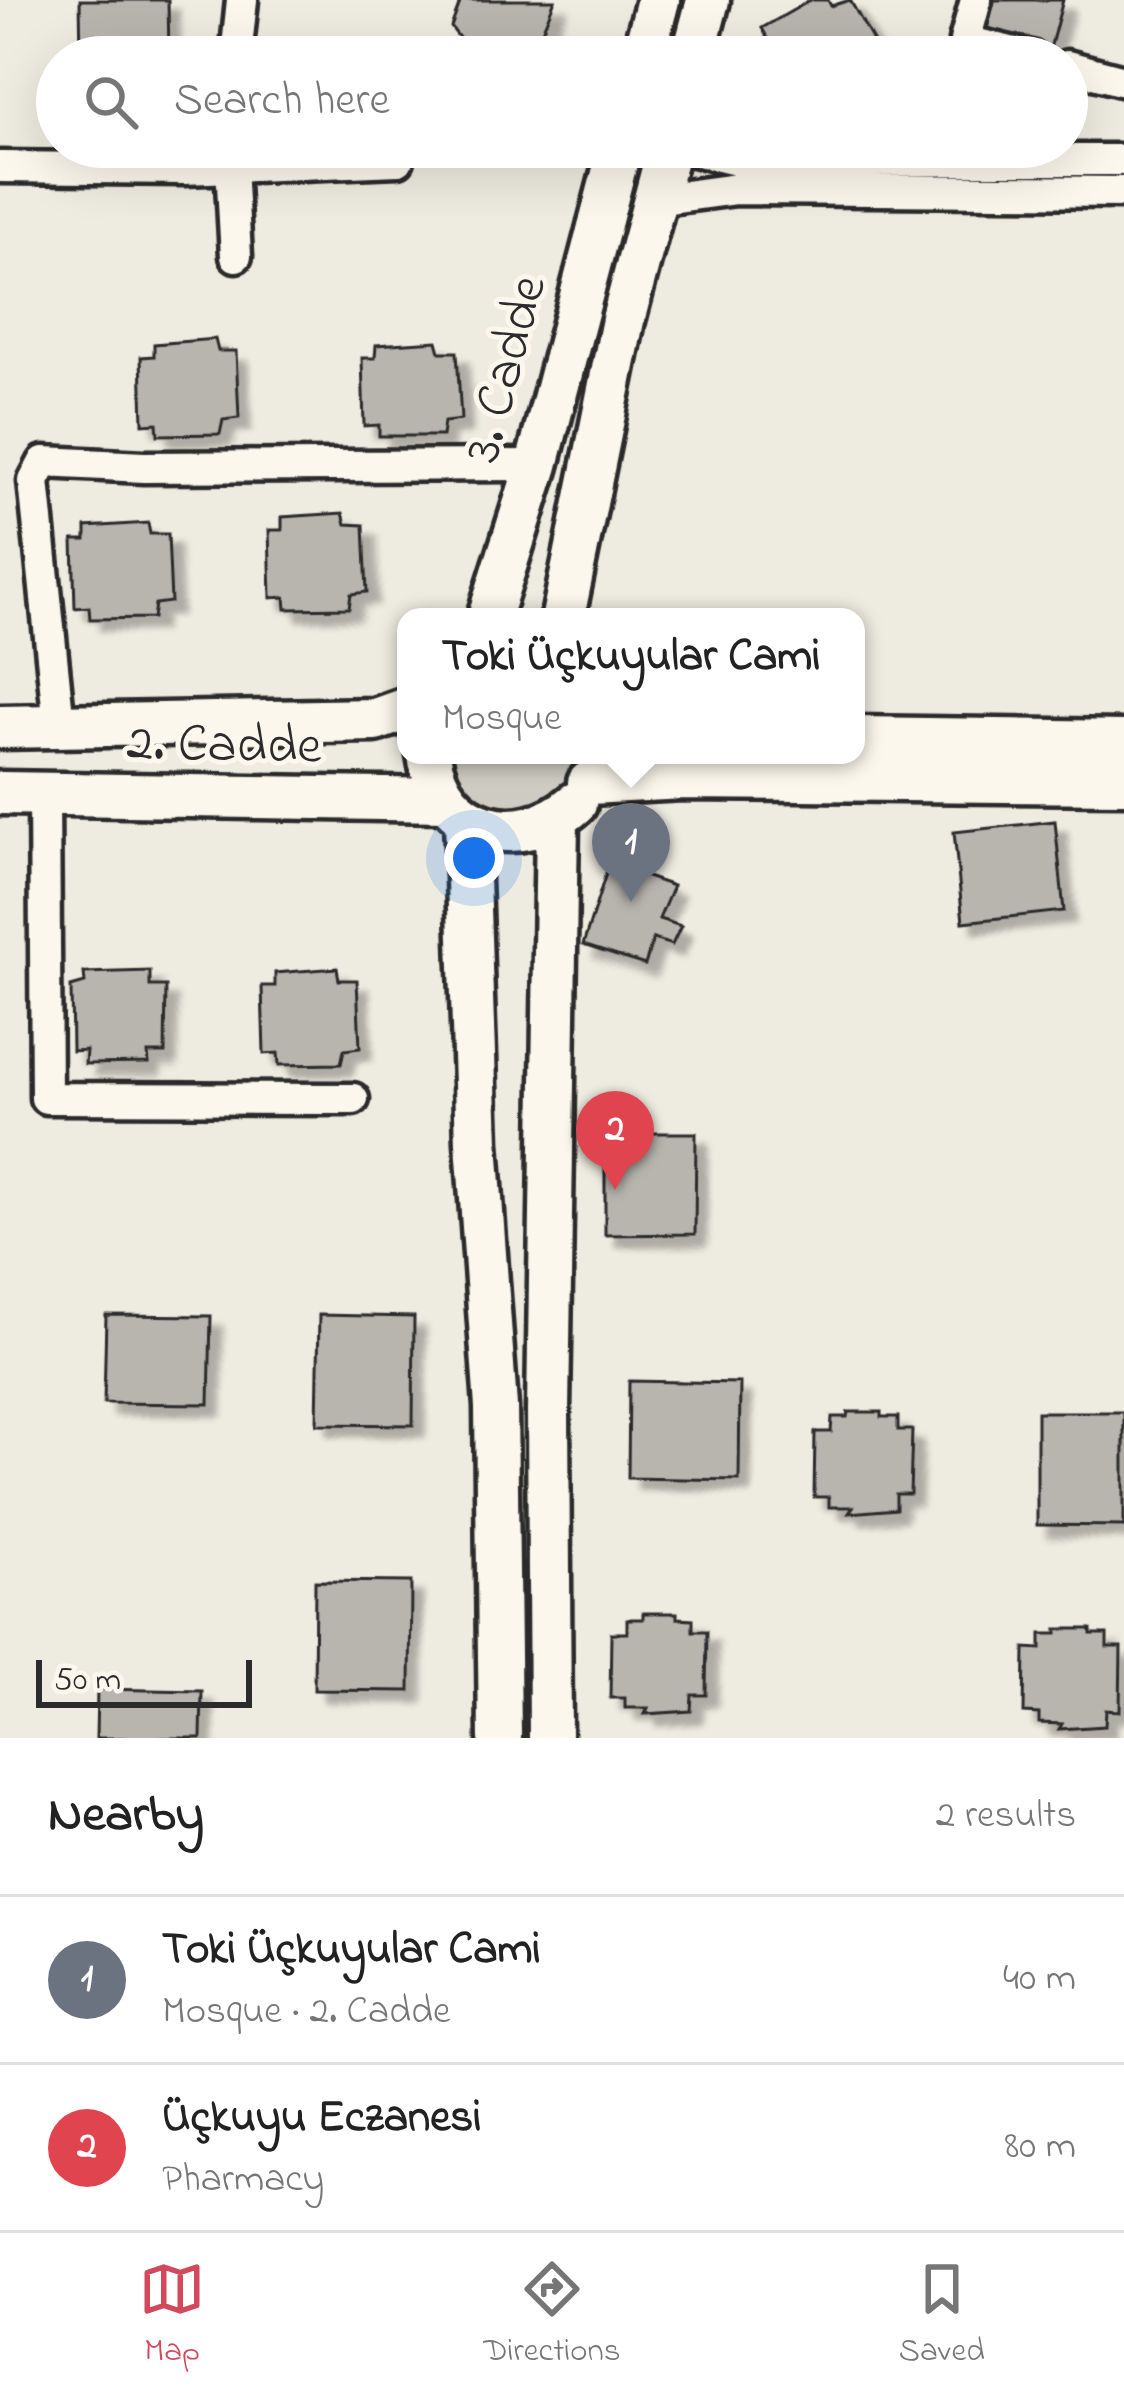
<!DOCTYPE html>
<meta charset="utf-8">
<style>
body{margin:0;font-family:"Indie Flower",sans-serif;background:#f2f2f2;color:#222}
.scale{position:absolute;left:36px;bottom:30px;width:216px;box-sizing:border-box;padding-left:12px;border:6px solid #2b2b2b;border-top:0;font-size:33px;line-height:42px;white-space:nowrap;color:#2b2b2b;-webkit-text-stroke:9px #fbf7ec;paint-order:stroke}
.you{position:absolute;left:474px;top:858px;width:42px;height:42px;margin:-30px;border:9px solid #fff;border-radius:50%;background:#1a73e8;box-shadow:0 0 0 18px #1a73e833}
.badge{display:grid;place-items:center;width:78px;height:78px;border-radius:50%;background:#d1495b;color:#fff;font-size:39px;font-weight:700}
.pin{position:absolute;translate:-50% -99px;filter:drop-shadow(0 3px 6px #0008)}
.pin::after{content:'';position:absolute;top:63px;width:42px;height:36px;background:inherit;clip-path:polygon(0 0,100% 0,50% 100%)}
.popup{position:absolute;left:397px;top:608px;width:468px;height:156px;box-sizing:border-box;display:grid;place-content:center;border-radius:24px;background:#fff;filter:drop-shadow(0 3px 9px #0005);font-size:39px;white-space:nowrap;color:#767676}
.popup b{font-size:45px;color:#222}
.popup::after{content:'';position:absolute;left:50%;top:100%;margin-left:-24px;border:24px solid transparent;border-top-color:#fff}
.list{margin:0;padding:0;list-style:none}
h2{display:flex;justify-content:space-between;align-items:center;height:156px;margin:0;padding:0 48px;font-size:51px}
h2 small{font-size:39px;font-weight:400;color:#767676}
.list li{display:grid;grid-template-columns:78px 1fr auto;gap:36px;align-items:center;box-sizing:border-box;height:168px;padding:0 48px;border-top:3px solid #e0e0e0}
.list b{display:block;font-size:45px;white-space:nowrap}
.list p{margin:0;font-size:39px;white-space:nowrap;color:#767676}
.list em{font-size:39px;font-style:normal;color:#767676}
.icon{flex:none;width:66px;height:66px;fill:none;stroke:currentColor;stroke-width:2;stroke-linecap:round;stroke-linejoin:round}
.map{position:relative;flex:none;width:1124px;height:1738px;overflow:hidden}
.search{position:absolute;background:#fff;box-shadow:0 12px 48px #0002;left:36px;right:36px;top:36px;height:132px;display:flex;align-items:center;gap:30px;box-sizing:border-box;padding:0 42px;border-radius:66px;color:#767676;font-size:45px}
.sheet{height:492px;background:#fff}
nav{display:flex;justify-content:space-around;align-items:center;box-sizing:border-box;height:168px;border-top:3px solid #e0e0e0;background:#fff;font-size:33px;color:#767676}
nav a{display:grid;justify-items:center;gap:6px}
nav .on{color:#d1495b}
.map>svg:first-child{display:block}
</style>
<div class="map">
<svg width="1124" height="1738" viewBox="0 0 1124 1738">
<defs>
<filter id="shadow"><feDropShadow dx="11" dy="11" stdDeviation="3" flood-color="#0004"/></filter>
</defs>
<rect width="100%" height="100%" fill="#eeebe0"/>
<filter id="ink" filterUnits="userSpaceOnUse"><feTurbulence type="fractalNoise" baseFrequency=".00833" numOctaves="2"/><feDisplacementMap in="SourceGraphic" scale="24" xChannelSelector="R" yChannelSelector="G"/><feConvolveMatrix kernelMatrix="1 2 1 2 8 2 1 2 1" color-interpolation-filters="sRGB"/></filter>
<g filter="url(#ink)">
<path fill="#cecbc2" stroke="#7c7b76" stroke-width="3" d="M452,755H579V758C558,826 460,832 452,755Z"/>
<path fill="#b8b5ae" stroke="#2b2b2b" stroke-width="3" filter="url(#shadow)" d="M80,0H168L169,57H81Z
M461,0H555L531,57H473L451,27Z
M811,0H828L831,6L850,0L882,57H759L752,46L767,37L762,28Z
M994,0H1063L1050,49L986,33Z
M215,339L218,351H236L239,418L223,420L220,434L158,435L157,423L143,424L141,357L154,356V344Z
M437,341L440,352H457L461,420L444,422L442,436H379V425L364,426L362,358H375L376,345Z
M343,513L346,524L364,525L367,592L351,594L349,608L286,609L285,597L271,598L269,530H282V517Z
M148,523L150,534H168L171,602L155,604L153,618L90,619L89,607L75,608L73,540H86V527Z
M1055,821L1064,911L963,922L954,832Z
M609,864L673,886L659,919L681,926L672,945L653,939L645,965L583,945Z
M337,968L339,980H357L360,1048L344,1050L341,1064L279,1065L278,1053L264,1054L262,986H275V973Z
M150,971V986H166L165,1053H148L149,1063L85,1064L86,1050L72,1051L71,987L85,983L84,973Z
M605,1133H696L695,1234L605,1235Z
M106,1315L211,1316L209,1404L104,1403Z
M319,1315L414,1317L413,1425L317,1424Z
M629,1381L740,1383L739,1480L628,1478Z
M848,1412H881V1417H898V1430H912L910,1494H896V1509L849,1513L853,1507H829V1497H814L815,1432H831L832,1417H847Z
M1037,1412H1124V1526L1037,1525Z
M315,1581L411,1582L410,1691L314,1690Z
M643,1613H677V1618L693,1619V1631H707L706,1695H692L691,1711L645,1714L648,1708H625V1698H610L611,1633H627V1619H643Z
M1057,1629H1091V1634H1107V1647H1121L1120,1711L1106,1710L1105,1726L1059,1729L1062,1724L1039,1723V1714L1024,1713L1025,1648L1041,1649V1634H1057Z
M97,1689L202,1691L201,1738H96Z"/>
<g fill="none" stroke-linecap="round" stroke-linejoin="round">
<g stroke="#2b2b2b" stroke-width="39">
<path id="street" d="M976,0L965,41L1031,57
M236,57L242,0
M1067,66L1124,81
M681,147L736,160H1124
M230,148L236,256
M0,167L184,169L398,160
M655,200L736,189L1124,192
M59,725L34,481L44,462L144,467L537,465
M44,794L46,1098L353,1099"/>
</g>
<g stroke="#2b2b2b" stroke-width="51">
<path id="secondary" d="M643,57L658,0
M693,57L708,0
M489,617L537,465L620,147
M563,617L623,320L669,147
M0,727L375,720L406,709
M856,738L1124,742
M429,755C440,832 520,852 575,804
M589,783L683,778L1124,782
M0,793L446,800
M466,820L477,1143L496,1407L500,1738
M550,1738L548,1411L557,820"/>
</g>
<use href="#street" stroke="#fbf7ec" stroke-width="30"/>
<use href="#secondary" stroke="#fbf7ec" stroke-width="42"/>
</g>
</g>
<g text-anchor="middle" stroke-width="10" stroke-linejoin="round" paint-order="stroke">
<g font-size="54" fill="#2b2b2b" stroke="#fbf7ec">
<text transform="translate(502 368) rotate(-75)" y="19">3. Cadde</text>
<text transform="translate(224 741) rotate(1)" y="19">2. Cadde</text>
</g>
</g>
</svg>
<div class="scale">50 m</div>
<div class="you"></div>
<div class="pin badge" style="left:631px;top:902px;background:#6b7280">1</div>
<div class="popup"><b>Toki Üçkuyular Cami</b>Mosque</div>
<div class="pin badge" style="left:615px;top:1190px;background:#e0444e">2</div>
<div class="search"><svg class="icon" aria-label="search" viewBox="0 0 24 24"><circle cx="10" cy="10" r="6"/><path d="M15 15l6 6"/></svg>Search here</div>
</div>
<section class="sheet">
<h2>Nearby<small>2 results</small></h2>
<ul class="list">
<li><span class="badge" style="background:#6b7280">1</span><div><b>Toki Üçkuyular Cami</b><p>Mosque · 2. Cadde</p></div><em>40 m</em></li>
<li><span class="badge" style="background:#e0444e">2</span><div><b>Üçkuyu Eczanesi</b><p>Pharmacy</p></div><em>80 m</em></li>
</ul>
</section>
<nav>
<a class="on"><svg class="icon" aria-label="map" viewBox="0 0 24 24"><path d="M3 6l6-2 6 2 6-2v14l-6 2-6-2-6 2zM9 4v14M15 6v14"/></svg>Map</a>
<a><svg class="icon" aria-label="directions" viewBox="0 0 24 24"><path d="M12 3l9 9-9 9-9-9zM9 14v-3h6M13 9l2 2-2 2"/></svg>Directions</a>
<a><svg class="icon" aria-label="saved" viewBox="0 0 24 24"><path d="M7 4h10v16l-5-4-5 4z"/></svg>Saved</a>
</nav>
